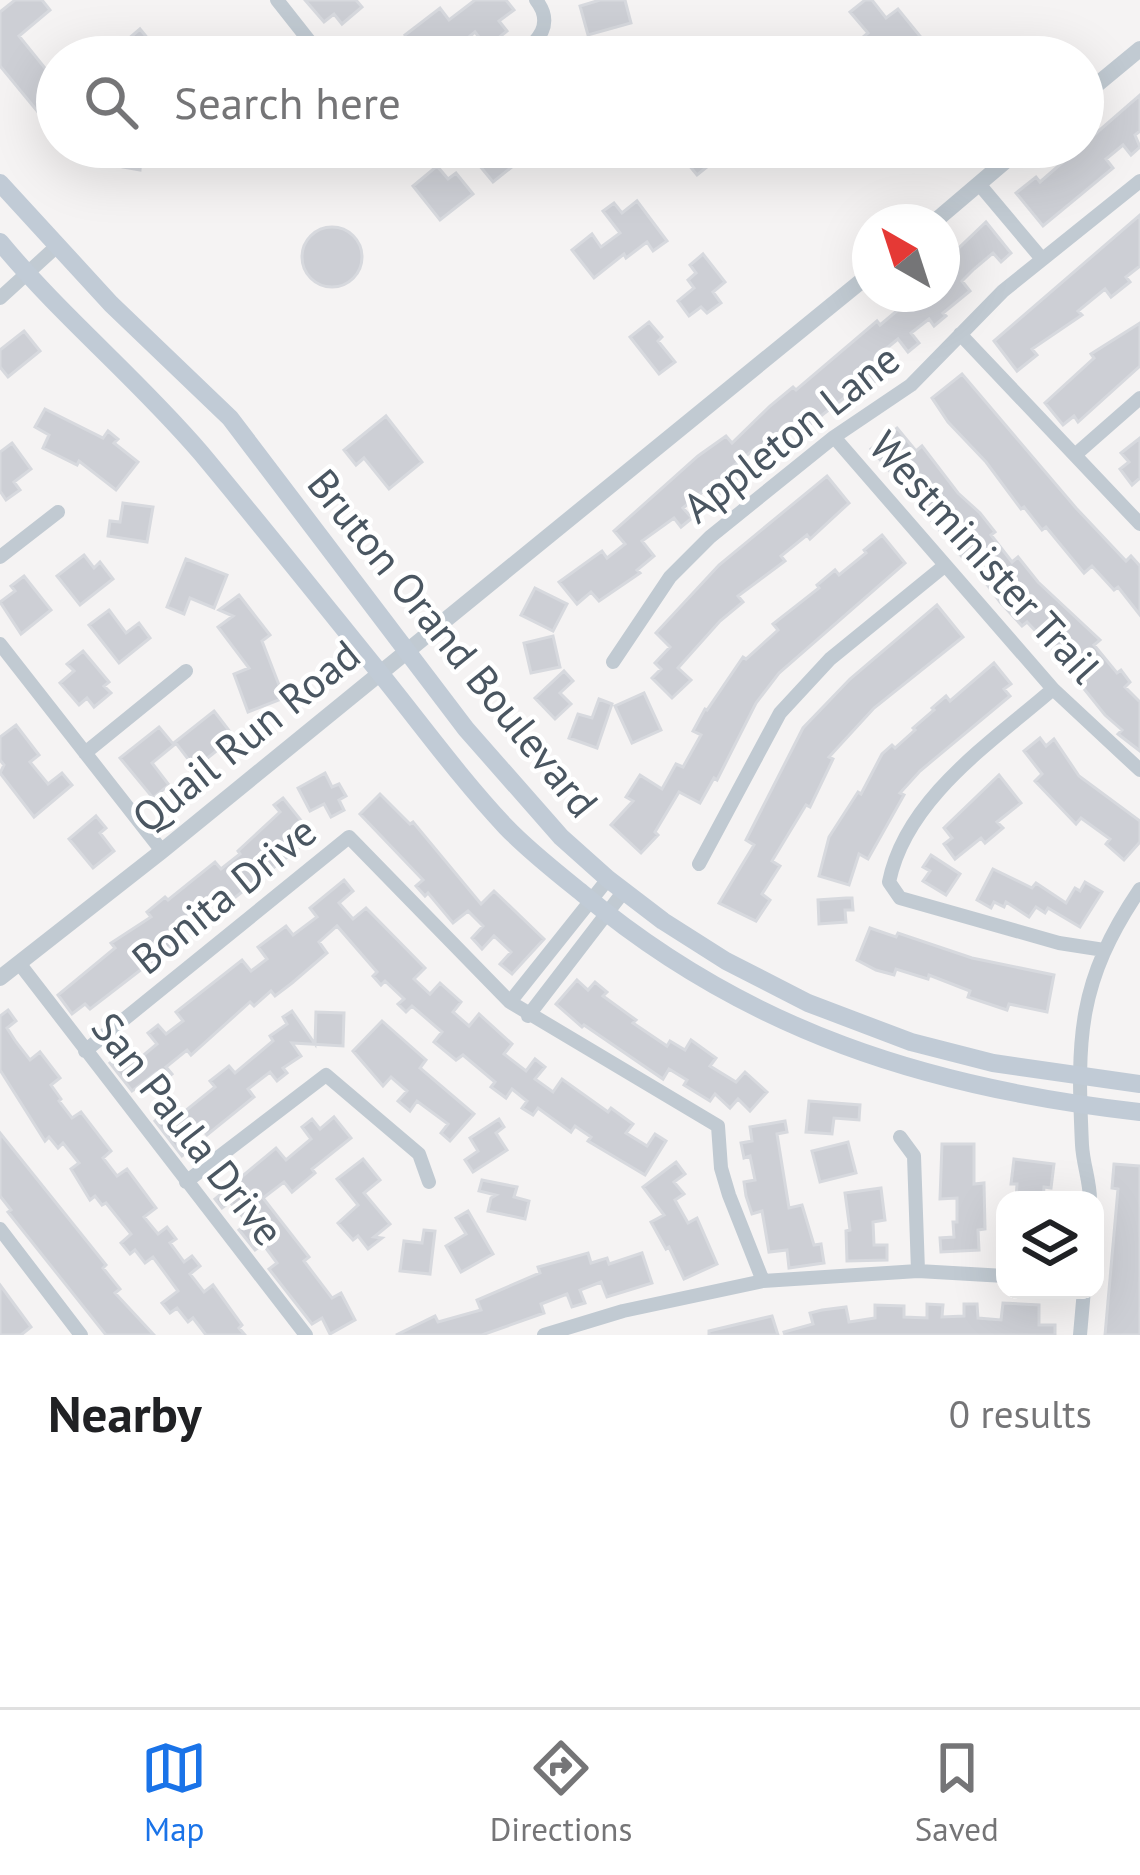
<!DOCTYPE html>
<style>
body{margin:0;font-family:"PT Sans",sans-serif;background:#f2f2f2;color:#202124}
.controls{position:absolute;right:36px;bottom:36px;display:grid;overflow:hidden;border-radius:24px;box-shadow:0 12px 48px #0002}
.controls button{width:108px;height:108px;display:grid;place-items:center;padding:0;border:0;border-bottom:3px solid #e0e0e0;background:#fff;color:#202124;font:60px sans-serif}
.compass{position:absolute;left:852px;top:204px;width:108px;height:108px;border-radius:50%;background:#fff;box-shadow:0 12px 48px #0002;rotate:321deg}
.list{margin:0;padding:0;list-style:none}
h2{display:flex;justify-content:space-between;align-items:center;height:156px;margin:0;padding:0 48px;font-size:51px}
h2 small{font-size:39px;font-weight:400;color:#757577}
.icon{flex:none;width:66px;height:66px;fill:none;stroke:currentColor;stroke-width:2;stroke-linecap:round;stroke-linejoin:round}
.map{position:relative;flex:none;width:1140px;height:1335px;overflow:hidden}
.search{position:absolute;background:#fff;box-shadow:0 12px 48px #0002;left:36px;right:36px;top:36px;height:132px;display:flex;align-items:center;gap:30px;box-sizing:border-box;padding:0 42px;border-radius:66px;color:#757577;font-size:45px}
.sheet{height:372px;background:#fff}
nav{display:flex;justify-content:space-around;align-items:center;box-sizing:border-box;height:168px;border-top:3px solid #e0e0e0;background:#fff;font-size:33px;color:#757577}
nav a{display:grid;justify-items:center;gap:6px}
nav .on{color:#1a73e8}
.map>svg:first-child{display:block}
</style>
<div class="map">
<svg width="1140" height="1335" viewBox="0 0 1140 1335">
<rect width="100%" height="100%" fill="#f5f3f3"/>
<path fill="#cdcfd5" stroke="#d7d9de" stroke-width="3" d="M15,0H42L50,10L19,36L57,83V135L0,66V12Z
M305,0H356L362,7L342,24L334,14L324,22Z
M475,0H506L514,10L499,21L507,31L496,40L494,38L485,45L475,32L445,57H423L405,35L440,8L449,20Z
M600,0H625L631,23L588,35L580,6Z
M865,0H872L886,18L898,9L937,57H869L857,42L868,33L850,12Z
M140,29L163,57H107Z
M1140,95V131L1135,135L1140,147L1131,155L1123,145L1106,159L1113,168L1043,226L1016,193L1036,177L1040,182Z
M97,147H185L183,161L141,159L140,170L123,167L124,157L97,154Z
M464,147H514L523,158L493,182Z
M696,147H732L697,175L683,158Z
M437,166L448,179L456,173L473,194L440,220L413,186Z
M637,201L667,241L653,251L647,242L626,258L624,254L594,278L572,250L592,234L601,247L620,233L603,211L614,203L622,213Z
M1140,215V266L1126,277L1130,282L1111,297L1105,289L1078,311L1082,315L1032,349L1037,355L1017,371L994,341Z
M986,222L1011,253L1001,262L993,253L974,269L962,281L970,291L943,313L946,316L934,326L929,319L911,333L919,343L908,352L898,339L882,352L894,366L868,387L859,376L843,389L848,395L808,426L800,417L782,432L787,439L761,460L753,450L731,468L739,477L725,489L714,499L706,489L683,508L692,518L681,527L674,518L642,541L654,556L637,570L640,573L599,601L591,592L577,604L559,582L602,551L607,558L625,544L614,531L698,456L726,436L732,443L770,406L793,387L796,390L877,321L880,325L917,294H942V264Z
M302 257a30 30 0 1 1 60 0a30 30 0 1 1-60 0Z
M703,254L725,282L713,292L721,303L707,313L701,307L689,316L678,301L694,288L688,280L696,273L690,265Z
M649,322L662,337L658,341L675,362L659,374L630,337Z
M1140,323V366L1078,422L1074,416L1063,425L1045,403L1094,358L1091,354Z
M24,331L40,351L8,377L0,367V350Z
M962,374L1076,508L1126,561L1131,556L1140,566V615L1118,587L1114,590L1092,566L1084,573L1046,527L1042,530L1024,507L1021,509L986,462L948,422L932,398Z
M45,409L103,438L108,431L118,439L114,443L138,462L116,490L79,461L77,465L43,448L49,435L35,427Z
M386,416L422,462L389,489L364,458L356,465L344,450Z
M897,428L916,451L922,446L958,493L980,513L995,532L991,535L1012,562L1018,557L1038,582L1100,640L1094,645L1117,673L1121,670L1130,682L1125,687L1140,702V751L1118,734L1122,730L1105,715L1048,644L1027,622L1022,626L1000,602L966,556L963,558L871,449Z
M1140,438V478L1132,485L1120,469L1129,462L1121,453Z
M12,443L31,469L14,482L20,490L6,500L0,491V452Z
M827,476L849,503L810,539L807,535L781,556L785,561L738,596L743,602L720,621L678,668L691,680L672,698L652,678L661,669L655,663L670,647L656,633L719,565Z
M123,503L153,507L147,542L108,536L110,521L120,522Z
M882,535L905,563L779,673L756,703L717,780L714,778L700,803L679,792L655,832L658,835L641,853L611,825L633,801L626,797L640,775L662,789L676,764L683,767L701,735L693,731L705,709L707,710L743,657L746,659L778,630L773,624L819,588L817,585L835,570L839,575L866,553L864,550Z
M84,555L94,568L100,562L113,579L80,605L57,576Z
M186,559L227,575L214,608L190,598L184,614L167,607Z
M24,576L51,610L21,634L0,602L15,591L11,586Z
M535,588L567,604L553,631L521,615Z
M239,595L270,635L262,641L284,698L248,712L234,674L249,668L218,627L233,616L219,610Z
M937,605L963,637L874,708L829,757L833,759L810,807L806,805L772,861L780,866L762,894L770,900L756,921L719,903L754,845L746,840L803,728L850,679Z
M109,610L126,633L139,623L150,638L119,663L89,625Z
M553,636L560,667L531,673L524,643Z
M83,651L109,682L104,686L111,693L94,707L87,698L79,705L60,683L74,671L67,664Z
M994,663L1011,684L1004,689L1010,696L920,771L900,793L904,795L868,859L859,854L849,885L819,876L829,837L858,792L861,794L882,754L892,745L895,748L915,730L913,728L934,710L932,708L946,696L950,701Z
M564,671L573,681L560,693L571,704L555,719L535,698Z
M644,693L661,730L632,743L615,706Z
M599,699L612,704L597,748L569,738L578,714L592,718Z
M214,711L234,737L195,768L175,742Z
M16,725L39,755L30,762L48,784L62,773L72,785L34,817L0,773L4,765L0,760V737Z
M159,727L174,745L152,763L169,785L153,798L120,758Z
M1040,738L1046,746L1054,739L1079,776L1140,821V842L1124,860L1106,844L1110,839L1081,818L1076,824L1035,781L1042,774L1024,751Z
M325,773L332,787L339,784L346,796L339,800L344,810L331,817L324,804L310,811L298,788Z
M999,775L1021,803L997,822L1003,828L985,843L981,838L955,859L944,844L952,838L944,828Z
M380,794L410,824L413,822L481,904L494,891L544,939L512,974L500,964L511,952L494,936L482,949L472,938L483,926L468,911L453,923L428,893L425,896L416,886L423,880L360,814Z
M283,798L303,823L289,834L300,847L228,903L219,892L201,907L209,918L196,928L187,916L169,931L177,942L90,1009L85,1004L72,1014L58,995L115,948L111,943L151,917L147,912L165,897L168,900L215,862L221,869L240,854L238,851L280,812L274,805Z
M96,816L106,828L100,833L114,851L93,868L69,839Z
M931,855L960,874L946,895L923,881L930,871L923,867Z
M993,869L1032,888L1036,883L1066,903L1075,888L1080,891L1085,882L1102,892L1080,927L1048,908L1045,913L1036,907L1029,917L1006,902L1004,907L994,902L991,908L977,900Z
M344,880L353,891L339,903L353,919L366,908L425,968L414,979L430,994L440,983L461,1002L453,1012L469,1026L479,1014L512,1044L504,1054L526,1071L535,1059L545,1067L535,1079L553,1092L562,1079L608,1112L611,1108L633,1124L626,1133L647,1146L655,1134L666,1141L645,1175L588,1141L591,1137L575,1126L571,1132L538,1108L533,1115L522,1108L527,1101L512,1089L506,1098L491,1087L495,1082L463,1055L456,1060L434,1042L442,1032L412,1006L406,1012L398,1004L404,999L385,981L381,985L373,976L377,972L337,926L319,942L327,953L292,983L275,996L271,991L254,1006L250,1002L191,1055L187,1050L166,1067L172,1074L163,1081L156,1073L132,1091L110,1063L119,1056L126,1065L139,1059L157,1044L148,1033L158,1025L166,1034L183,1021L176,1012L242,960L251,971L267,959L258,947L286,926L293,935L317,917L310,908Z
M846,898H852L853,910H845L846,922L819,924L818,900Z
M870,928L896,937L898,933L972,958L1054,975L1047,1012L1009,1004L1007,1010L968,997L970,991L929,975L928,979L896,969L894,975L876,970L857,960Z
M577,980L588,990L595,982L607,992L603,996L636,1020L633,1023L667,1046L670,1041L685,1050L691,1040L716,1058L710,1066L736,1082L745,1072L767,1092L750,1111L738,1099L730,1108L715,1094L710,1101L684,1085L687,1080L669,1069L663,1079L584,1025L582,1027L556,1004Z
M8,1010L16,1021L7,1028L16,1042L30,1060L40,1052L60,1078L51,1085L61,1099L59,1101L72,1118L81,1112L111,1151L103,1158L117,1176L127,1169L156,1208L144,1217L158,1234L167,1227L176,1239L170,1243L184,1262L192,1256L200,1266L190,1274L204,1292L213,1285L242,1325L239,1328L245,1335H206L193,1318L188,1322L177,1308L170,1313L162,1303L178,1291L153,1257L145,1263L135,1250L130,1254L121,1243L131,1234L106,1203L102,1205L95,1196L90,1200L71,1169L79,1163L63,1143L58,1148L49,1137L45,1141L0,1070V1016Z
M292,1011L315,1044L316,1012L344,1013L343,1046L292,1043L301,1056L283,1068L287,1073L277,1081L270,1072L248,1089L254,1097L207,1135L199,1126L183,1138L191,1149L182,1156L155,1121L177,1104L184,1112L215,1087L210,1081L229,1066L235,1073L273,1041L270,1036L287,1024L283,1017Z
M382,1021L426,1060L420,1068L474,1114L450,1141L441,1133L448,1124L417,1101L410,1111L398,1101L407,1091L391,1077L383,1086L353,1051Z
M809,1101L860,1105L859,1120L834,1118L832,1134L806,1132Z
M334,1117L351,1138L312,1169L315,1173L292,1192L284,1182L263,1198L309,1257L304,1261L332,1298L341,1293L355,1320L330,1334L322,1318L312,1324L269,1269L277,1263L263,1244L255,1250L239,1230L248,1223L230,1202L222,1208L215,1199L276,1148L286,1160L311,1139L302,1127L312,1119L320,1129Z
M499,1119L504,1127L496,1133L507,1150L473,1172L465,1160L478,1151L470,1138Z
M785,1121L787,1132L777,1134L789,1208L802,1205L814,1245L821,1244L824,1263L789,1268L787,1250L769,1252L762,1211L752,1214L746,1196L744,1182L755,1180L750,1156L744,1158L741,1143L752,1141L750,1127Z
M0,1133L106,1265L103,1268L120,1289L115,1293L154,1335H106L8,1212L11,1210L0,1196Z
M848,1142L856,1173L820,1182L812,1151Z
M942,1144H974V1184L984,1183L985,1229L978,1230L979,1250L941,1252L940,1238L954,1237L953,1222H957V1198L940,1199Z
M363,1159L380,1180L364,1193L390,1224L374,1237L382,1238L368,1249L358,1236L353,1240L338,1223L358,1205L337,1179Z
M1014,1159L1054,1164L1051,1188L1044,1187L1043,1200H1016L1017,1184H1011Z
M676,1162L685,1174L674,1182L684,1194L675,1200L688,1223L697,1218L717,1264L684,1279L669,1247L666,1249L651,1222L664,1215L643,1187Z
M1114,1164L1140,1166V1335H1105L1118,1189L1112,1188Z
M482,1180L517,1187L514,1197L529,1201L525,1219L488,1211L491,1198L496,1195L479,1191Z
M881,1188L885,1220L873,1222L874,1245H887V1260L847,1261L846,1231L850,1230L845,1193Z
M468,1211L493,1254L461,1272L446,1246L466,1234L456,1218Z
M424,1230L435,1231L430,1274L400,1271L404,1241L422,1243Z
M588,1253L591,1263L607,1258L609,1264L642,1253L652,1283L607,1297L601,1282L580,1290L585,1303L572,1307L567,1294L541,1304L544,1313L482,1335H396L435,1316L438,1322L481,1310L477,1300L540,1273L538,1267Z
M0,1285L31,1327L21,1335H0Z
M1003,1303L1039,1305V1325H1055V1335H785L784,1332L813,1324L810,1313L822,1310L846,1307L849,1322L875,1318V1305L904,1306V1317L927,1318V1304L943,1305L942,1317L964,1316V1304H977L978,1318L1001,1320Z
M772,1316L778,1335H709V1331Z"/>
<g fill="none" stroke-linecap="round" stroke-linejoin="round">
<path stroke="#c1cad2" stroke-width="14" d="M277,0L322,57
M519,57C538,41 555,24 536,0
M979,184L1042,259
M0,298L56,247
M960,334L1140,524
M834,437L1053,689L1140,770
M1075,455L1140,398
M0,557L58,512
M0,644L162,851
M613,662L670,577L710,537L834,437L911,385L1003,291L1140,181
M1053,689C992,742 906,798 889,882L900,898L1059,943L1104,950
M85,753L186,671
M699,864L780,713L830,659L943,567
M19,963L306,1335
M510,1002L608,879
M528,1016L624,891
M85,1051L349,837L510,1002L718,1126L721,1168L729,1195L763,1281
M900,1137L914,1156L918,1271
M186,1182L326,1075L419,1154L429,1182
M1090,1200C1090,1181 1083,1164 1082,1145C1077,1038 1077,982 1140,889
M0,1229L81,1335
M544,1335L623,1311L763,1281L918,1271L1005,1276
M1080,1335L1084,1290"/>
<path stroke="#c1cad2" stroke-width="16" d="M1083,96L1140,49
M934,222L1022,147
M0,978L162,851L870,274"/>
<path stroke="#c1cbd6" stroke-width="18" d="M0,183L111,304L230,418L466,729L561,837L608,879L663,921L726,961L808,1003L911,1042L993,1063L1140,1084
M0,242C62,317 138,379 201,453C261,525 320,599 379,672C421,724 460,778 506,827C529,851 556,872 582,893C747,1031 928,1088 1140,1112"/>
</g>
<g text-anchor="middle" stroke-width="9" stroke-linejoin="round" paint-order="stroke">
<g font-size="42" fill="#4a5661" stroke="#fff">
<text transform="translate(791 433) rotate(-38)" y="15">Appleton Lane</text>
<text transform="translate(985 557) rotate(48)" y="15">Westminister Trail</text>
<text transform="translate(453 643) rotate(51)" y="15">Bruton Orand Boulevard</text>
<text transform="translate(246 736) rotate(-39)" y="15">Quail Run Road</text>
<text transform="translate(224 895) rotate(-39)" y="15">Bonita Drive</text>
<text transform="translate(188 1129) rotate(52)" y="15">San Paula Drive</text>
</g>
</g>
</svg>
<div class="controls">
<button><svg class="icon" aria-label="layers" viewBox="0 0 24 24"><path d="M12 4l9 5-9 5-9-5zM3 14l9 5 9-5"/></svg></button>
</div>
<svg class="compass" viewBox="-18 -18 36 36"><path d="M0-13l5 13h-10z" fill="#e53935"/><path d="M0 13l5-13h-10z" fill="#757577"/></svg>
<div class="search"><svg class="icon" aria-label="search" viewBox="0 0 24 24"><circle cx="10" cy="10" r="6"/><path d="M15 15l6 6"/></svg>Search here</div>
</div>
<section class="sheet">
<h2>Nearby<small>0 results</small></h2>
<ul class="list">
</ul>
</section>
<nav>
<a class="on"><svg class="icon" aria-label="map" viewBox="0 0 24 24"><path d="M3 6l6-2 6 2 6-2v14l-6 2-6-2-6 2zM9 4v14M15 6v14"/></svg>Map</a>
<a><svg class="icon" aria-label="directions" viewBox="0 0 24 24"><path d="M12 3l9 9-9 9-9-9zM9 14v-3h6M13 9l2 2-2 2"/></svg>Directions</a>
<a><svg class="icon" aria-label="saved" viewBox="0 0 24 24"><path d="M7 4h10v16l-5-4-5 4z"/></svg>Saved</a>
</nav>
